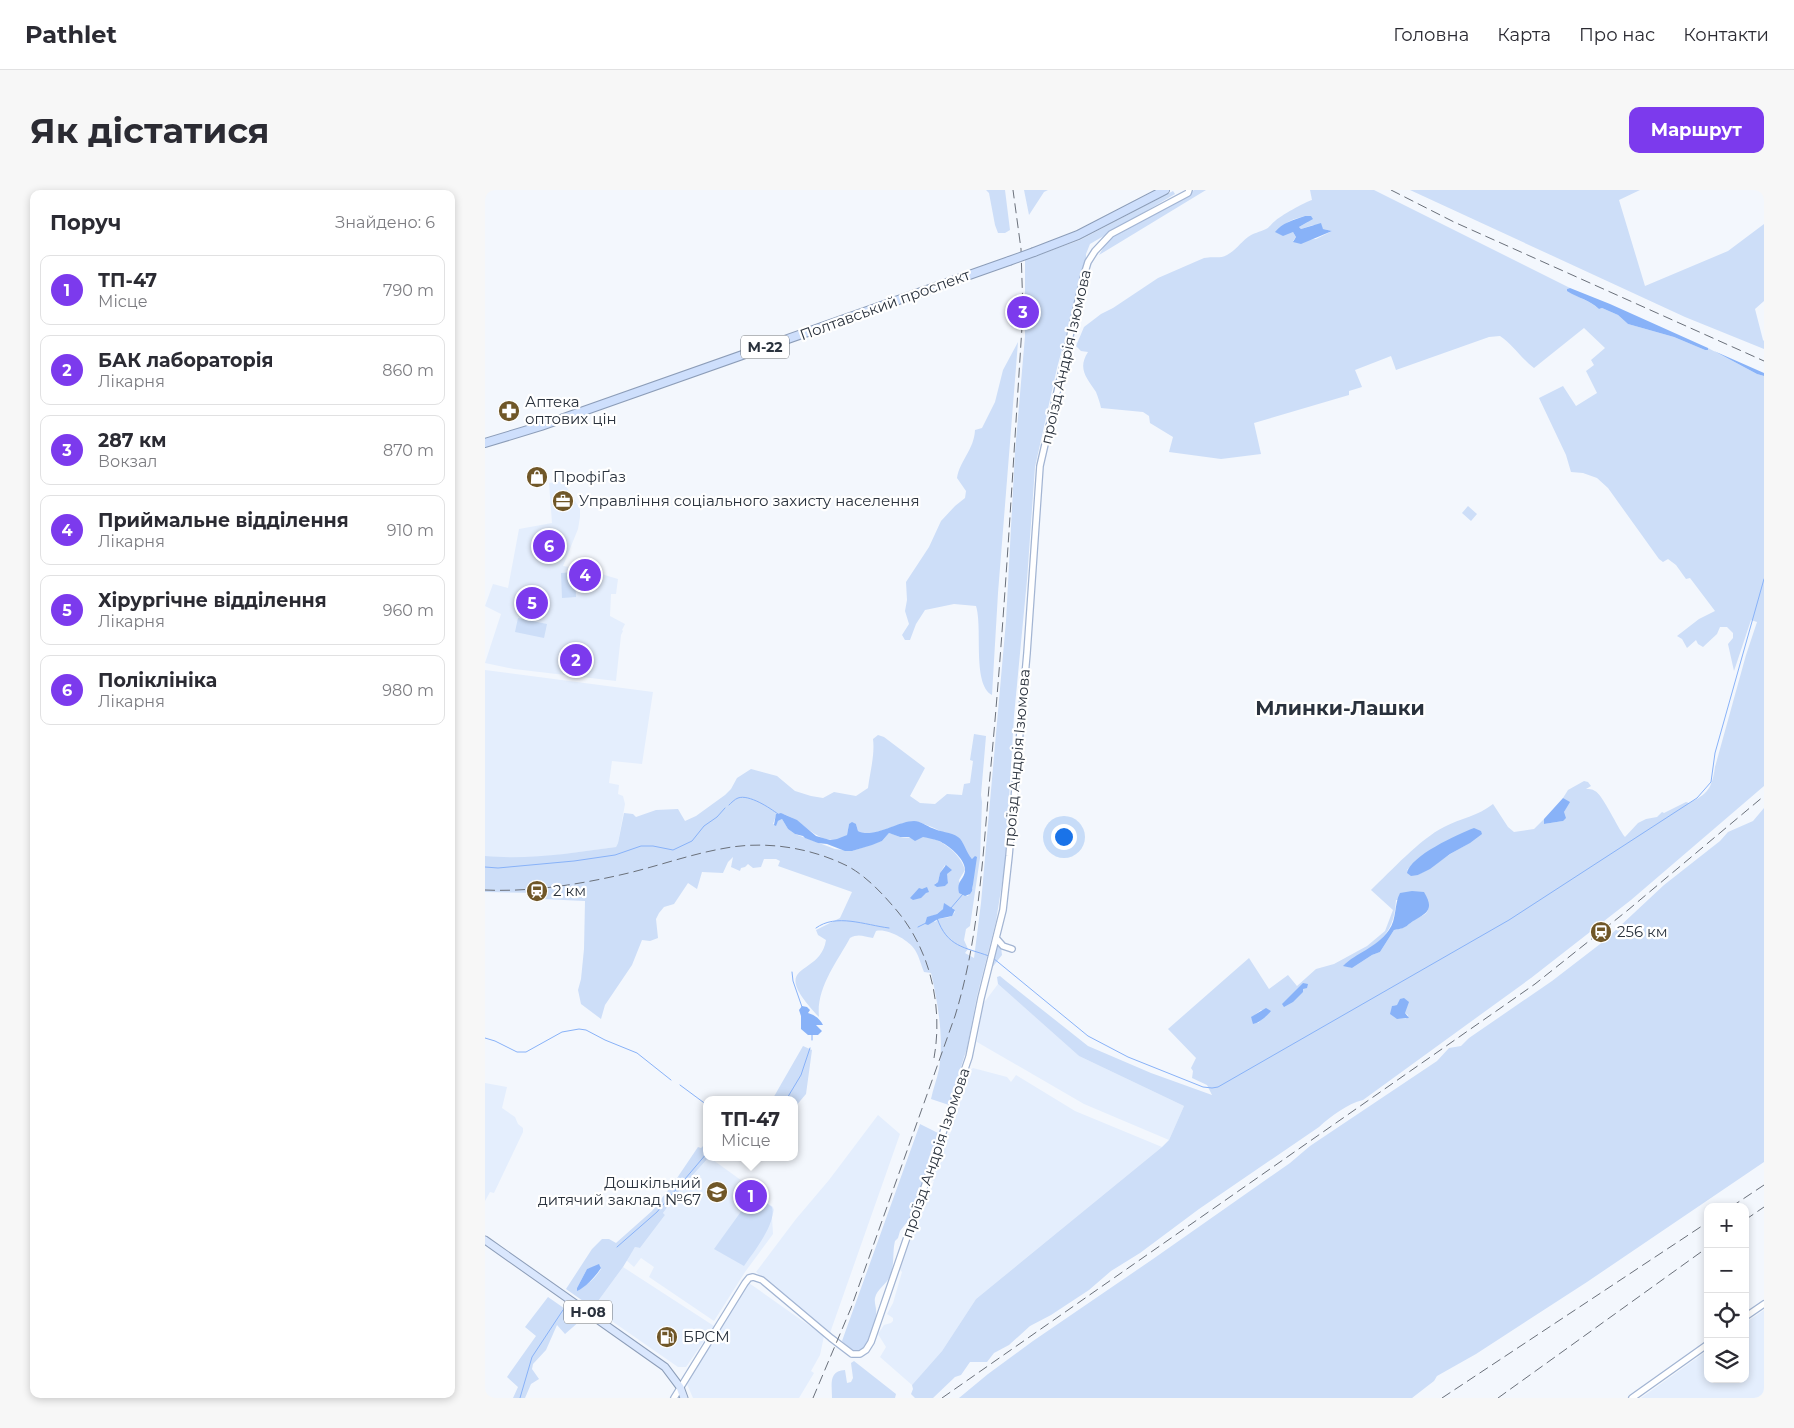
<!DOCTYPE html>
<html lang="uk">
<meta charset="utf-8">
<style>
body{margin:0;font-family:Montserrat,sans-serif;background:#f7f7f7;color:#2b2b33}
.controls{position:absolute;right:15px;bottom:15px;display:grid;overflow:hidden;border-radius:10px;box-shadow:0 2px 8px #0003}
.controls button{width:45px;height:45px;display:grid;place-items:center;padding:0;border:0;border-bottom:1px solid #e1e1e2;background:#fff;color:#2b2b33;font:25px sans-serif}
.you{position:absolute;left:578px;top:646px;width:18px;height:18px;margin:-12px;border:4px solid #fff;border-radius:50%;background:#1a73e8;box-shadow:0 0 0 8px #1a73e833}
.badge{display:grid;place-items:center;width:32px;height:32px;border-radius:50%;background:#7c3aed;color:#fff;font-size:16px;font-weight:700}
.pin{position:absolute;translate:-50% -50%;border:2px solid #fff;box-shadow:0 1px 5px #0006}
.popup{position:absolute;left:218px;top:906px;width:95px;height:65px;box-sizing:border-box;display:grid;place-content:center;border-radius:10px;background:#fff;filter:drop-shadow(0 1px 4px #0005);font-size:16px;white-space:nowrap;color:#7c7c81}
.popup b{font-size:19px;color:#2b2b33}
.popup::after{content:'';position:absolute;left:50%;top:100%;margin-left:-10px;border:10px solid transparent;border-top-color:#fff}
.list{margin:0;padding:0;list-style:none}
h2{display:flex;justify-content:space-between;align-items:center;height:65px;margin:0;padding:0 20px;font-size:21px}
h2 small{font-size:16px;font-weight:400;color:#7c7c81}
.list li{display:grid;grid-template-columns:32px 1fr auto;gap:15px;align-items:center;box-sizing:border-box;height:70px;margin:0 10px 10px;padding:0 10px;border:1px solid #e1e1e2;border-radius:10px}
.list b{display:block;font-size:19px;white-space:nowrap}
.list p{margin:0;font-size:16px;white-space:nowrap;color:#7c7c81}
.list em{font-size:16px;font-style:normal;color:#7c7c81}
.icon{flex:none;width:28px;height:28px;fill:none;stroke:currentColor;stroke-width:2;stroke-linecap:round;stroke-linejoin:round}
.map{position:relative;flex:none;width:1279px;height:1208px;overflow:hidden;border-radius:10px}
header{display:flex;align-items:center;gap:30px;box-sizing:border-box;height:70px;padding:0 25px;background:#fff;border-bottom:1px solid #e1e1e2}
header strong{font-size:24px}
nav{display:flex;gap:28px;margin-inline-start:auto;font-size:18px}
.intro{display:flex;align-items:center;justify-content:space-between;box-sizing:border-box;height:120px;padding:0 30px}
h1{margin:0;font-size:35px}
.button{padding:12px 22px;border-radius:10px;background:#7c3aed;color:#fff;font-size:18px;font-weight:700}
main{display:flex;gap:30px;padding:0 30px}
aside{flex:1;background:#fff;border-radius:10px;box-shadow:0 2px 8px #0003}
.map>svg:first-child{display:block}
</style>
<header>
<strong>Pathlet</strong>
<nav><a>Головна</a><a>Карта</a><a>Про нас</a><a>Контакти</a></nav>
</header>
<div class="intro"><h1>Як дістатися</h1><a class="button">Маршрут</a></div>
<main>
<aside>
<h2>Поруч<small>Знайдено: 6</small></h2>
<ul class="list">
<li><span class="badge">1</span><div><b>ТП-47</b><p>Місце</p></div><em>790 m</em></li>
<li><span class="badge">2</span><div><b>БАК лабораторія</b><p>Лікарня</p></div><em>860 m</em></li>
<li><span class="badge">3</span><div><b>287 км</b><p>Вокзал</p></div><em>870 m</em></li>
<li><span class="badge">4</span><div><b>Приймальне відділення</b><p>Лікарня</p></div><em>910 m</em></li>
<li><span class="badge">5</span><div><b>Хірургічне відділення</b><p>Лікарня</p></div><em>960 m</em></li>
<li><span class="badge">6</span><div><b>Поліклініка</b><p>Лікарня</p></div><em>980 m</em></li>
</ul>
</aside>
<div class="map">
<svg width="1279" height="1208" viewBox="0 0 1279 1208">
<rect width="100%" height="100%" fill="#f3f7fd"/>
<path fill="#e4eefd" d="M78,291L95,319V327L93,339L78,376L103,380L133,389L131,404H126L125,426L140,434L137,440L138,441L136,445L131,491L29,479L0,473L16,424L0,416L8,394L23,398L34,339L67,333L64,293Z
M0,480L168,502L157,574L127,571L124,593L134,595L133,604L138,606L140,614L133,653L131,657L66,666L24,668L0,666Z
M513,794L594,866L699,916L684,950L599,914L492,852L498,814Z
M488,878L522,887L526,892L531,885L590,921L677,957L491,1109L457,1161L427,1195L395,1167L401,1157L393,1144L399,1135L406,1133L408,1131V1128L402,1124L408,1113L417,1082L415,1080L437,1017L439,1018L449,991L447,990L463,944H465L484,881Z
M0,893L22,897L17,918L30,927L33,934L38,938V942L9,1003L5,1002L0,1011Z
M393,925L415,944L345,1143L271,1082L311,1029L344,990Z
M224,967L264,996L256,1007L265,1013L273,1006L288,1017L289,1020L287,1027L288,1044L260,1082L229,1131L164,1087L169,1077L156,1068L149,1077L141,1070L150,1057L155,1058L180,1025L178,1023L197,997Z
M138,1077L229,1136L201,1177H193L108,1118Z
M264,1093L339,1146L335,1165L326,1181L329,1183L314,1208H208L202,1194Z
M1279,1120V1208H1156L1223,1160V1189H1260V1133Z"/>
<path fill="#cddef8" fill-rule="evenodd" d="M501,0H520L525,40L520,43H513L510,35L504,3Z
M539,0H563L559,2L544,25Z
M709,0H721L614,65L623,50L702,6Z
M825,0H889L1085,98L1082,99C1092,108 1104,110 1114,119L1117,118L1133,125L1143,134L1189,147L1220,160L1223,158L1272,184L1279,186V596L1146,710L1046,788L878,910C862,914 846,926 834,937L714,1019L655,1063L626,1081L604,1100L566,1125L545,1136L524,1155L509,1163L502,1172H485L476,1185L470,1187L448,1208H430L426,1204L428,1199L427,1195L457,1161L491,1109L677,957L684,950L699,916L594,866L513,794L512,787L515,786L521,791L603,856L666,883L727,905L722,895L707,888L708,881L706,878L711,868L683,839L764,768L784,799L803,785L812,796L831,779L849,774L882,756L900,741L908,720L886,700C906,681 935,649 959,637C976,628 993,626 1008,614L1023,637L1029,642L1049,639L1059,629V634L1078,631L1079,622L1082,615L1078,608L1083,600L1099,591L1103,592L1106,596L1101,599C1104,599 1107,599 1110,601C1118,605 1132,637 1140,647L1153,633L1161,629L1172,627L1177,622L1179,623L1201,612L1204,613C1223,604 1227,598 1230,577L1261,465L1272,432L1266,430L1249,481L1243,454L1248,448V443L1242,437H1235L1232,444L1218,457L1213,454L1211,450L1202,458L1197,449L1192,446L1214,429L1230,421L1205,388L1201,389L1191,375L1183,369L1178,372L1174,369L1123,298L1112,288L1098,283L1086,282L1081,265L1054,208L1078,196L1091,216L1112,203L1101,181L1109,175L1106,170L1120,158L1099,138L1049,178C1036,168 1027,154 1015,146L1004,147L911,180L906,166L870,180L877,197L864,201V205L769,233L776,264L736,269L684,262L688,247L665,233L664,226L658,222L616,218C615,213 613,207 611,202C602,188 592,179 603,162L596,161L591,156L599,137L616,124L628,118L673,88L719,68C728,66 735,69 742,65C751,60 755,53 763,47C768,43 775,42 781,39C785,37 786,34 790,31C795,26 820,12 827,10ZM820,26L823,32L814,37L816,39L828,35L831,36L833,35L838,39L847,41L831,49L808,51L811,47L808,42L792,43C802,31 805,30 820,26ZM991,647C983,655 973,659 964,665C953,672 944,679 933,685L922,680L940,664ZM911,710H943C945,727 939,723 928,731C919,738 920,738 909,740L895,762L887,765L867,778L864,777C889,752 909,750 911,710ZM912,815L920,819V823L923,825L921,829H912L907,816ZM776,820L784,823L773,833L766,828Z
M925,0H1155L1134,10L1160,96L1243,61L1279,34V111L1270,119L1278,150L1279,151V159L1200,127Z
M688,1L690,4L605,54L601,64V71L572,178L550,277L542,390L529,526L520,675L511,731L492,806L482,858L464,915L446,909C448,899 452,889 454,879C459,847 453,814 446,783L439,782C436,775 434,766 430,760C424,750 402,738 391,741L388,748C379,747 374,743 365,748C352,772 331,798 334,827C280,770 335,789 341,750L333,745L331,740L355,728L367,702L293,676L295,671L291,669H279L276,677L268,678L263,674L260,677L256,678L255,681L246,677L248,667L243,672L238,683L217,682L212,699L203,693L189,714L179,717L174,723L171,729L173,748L165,751L157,750L147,775L120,815L116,829L96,814L93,800L96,789L99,759L100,711L57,709V703L0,702V666C44,670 87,663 131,657L133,653L139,623L148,624L151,627L171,620L193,619L200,631L211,626L240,605L246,599L252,588L266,579L292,586L310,601L326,606L338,608L349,602L371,606L383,598C385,582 390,565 388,549L393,545L399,547L440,578L425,606L435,613L450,614L462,604L477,605L479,594L485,593L488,571L485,570L489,544L501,546L496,605L497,612L495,668L485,736L481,739L479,750L483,759L480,763L489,768L496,713L521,431L530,262L540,146V70L595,50ZM292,623C318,625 334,663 362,645L364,634H371L373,641C389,650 414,630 430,632C441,632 466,647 477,652L480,660L485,668L488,669V698L483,706L477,705L474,690L480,680C476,664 456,648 439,647C432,646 423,649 415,647C411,646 409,644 404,643L397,651L367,661L350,659L310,644L303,639L297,629L293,631L291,635L288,634ZM460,675L463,692L460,696H455L450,694L453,692L455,683ZM459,714L469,719L470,722L465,727L453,729L450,732L444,727L452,724L459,718Z
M533,152L513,403L507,505C487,494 498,438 491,416L469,414L440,420L431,434L425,450H420L417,445L424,434L420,421L422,410L421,392L444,357L456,331L470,316L480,308L481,301L472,288C475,270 489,260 490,240L497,238L510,212L518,180Z
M983,316L992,324L986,331L977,323Z
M90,382L91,407L77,408L76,383Z
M33,428L62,434L59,448L30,442Z
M1279,618V972L1102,1092L991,1164L952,1186L949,1191L927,1208H474L503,1184L548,1151L668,1069L805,973L825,956L952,871L964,858L976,856L984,848L1067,791L1119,751L1179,695L1235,651L1243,642L1268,631Z
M512,757H516L517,765L506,779Z
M318,856L327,860L321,904L310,917V910H287Z
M435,934L455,944L426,1027L415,1041L413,1048L410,1051C407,1063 410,1074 405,1086C401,1095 392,1099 390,1108C389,1114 392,1118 391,1124C390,1135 383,1157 373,1162L366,1159L357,1151Z
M222,952V967H224L197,997L178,1023L180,1025L155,1058L150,1057L138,1077L108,1118L81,1099L107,1059L117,1049H124L131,1053L167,1021L190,991L213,957L216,958ZM115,1075L116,1079C110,1088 103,1096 92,1098L102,1079Z
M274,1008L287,1017C292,1033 268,1063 259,1076L229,1059L260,1016L266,1019Z
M63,1107L96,1130L80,1144L72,1135L61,1160L48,1174L47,1179L54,1189L46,1194L40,1208H28L33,1197L22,1187L51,1146L40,1137Z
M369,1171L411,1204L410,1208H347C347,1195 343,1181 360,1180L362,1193L366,1192L368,1188L366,1173Z"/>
<path fill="#88b2f8" d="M820,26H826L828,29L814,37L816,39L836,33L838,39L847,41L816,54L808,52L811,47L808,42L798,46L790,42C797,33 808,30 820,26Z
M1085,98L1125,114L1223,158V160H1220L1189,147L1143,134L1133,125L1117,118L1114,119C1105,110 1093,108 1082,101V99Z
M1229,161L1279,183V186L1272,184Z
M1078,608L1085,612L1079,622L1081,628L1078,631L1059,634V629Z
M296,623L312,630L331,646L345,650L352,649L362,645L364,634L367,632L371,634L373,641C388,649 413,631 429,631C435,631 442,636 447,638C455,642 466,642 473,647C479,651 481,663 487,669L490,666L492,667L487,701L485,704L480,706L474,703C471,691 479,690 480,681C481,669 463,655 454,651C449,649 443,648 438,647L430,651L424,647H415L404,643L397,651L387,655L367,661H360L342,654L333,653L320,648L318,646L310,644L303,639L297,629L293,631L291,636L289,635L291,624Z
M989,638L996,641L997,644L985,653L965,664L945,679L933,685L926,686L922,683C925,666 973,644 989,638Z
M461,675L467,680L462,684L463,693L460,696L452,697L449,695L453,692L455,683Z
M442,697L444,702L441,703L436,708L428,710L425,708L434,698L437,699Z
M927,701L939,702C948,717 945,722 930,730C920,736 923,738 909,740L895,762L887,765L867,778L858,776C872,762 890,759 904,740C912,729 909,714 915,703Z
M459,713L470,720L467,726L453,729L443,735L440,734L442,727L452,724L458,719Z
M818,793L823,794L822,798L818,799V802L808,812L799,817L797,814Z
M919,808L924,812L920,823L924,828L912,829L905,824L907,816L912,815L915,809Z
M317,816L322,817L325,820L323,823C330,825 335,829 338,835H331L337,841L333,845H323L316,839V826L314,820Z
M781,818L786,821C782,826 774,833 768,834L766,827Z
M114,1074L116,1078C110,1087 101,1097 92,1101V1098L102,1079Z"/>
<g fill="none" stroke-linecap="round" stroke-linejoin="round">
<path stroke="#88b2f8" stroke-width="1" d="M244,615C246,613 250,609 253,608C264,604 285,618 293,624
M0,677L13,678L89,671L130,665L156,656H168L188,660L207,651L219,636L232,627L240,618
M466,718L478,704
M452,728C462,757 479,757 504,766
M433,737L441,733
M331,738C351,723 380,735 404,738
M508,768L603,846L643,867L718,897L727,898L733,897L1024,730L1212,608L1226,592L1230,563L1279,389
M307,782L308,791L317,817
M0,848L10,851L32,862H41L77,842L94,839L101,840L120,850L152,863L186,890
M327,850V844
M195,895L222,915
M301,910L316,885L325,858
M132,1057L172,1022L222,963
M35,1208L47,1167L78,1120"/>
<g stroke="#a3b5d3" stroke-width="8">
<path id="tertiary" d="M511,748L518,756L527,759
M1260,1127L1279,1114
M189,1208L260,1093L264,1088L268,1087L277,1090L346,1148L367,1164H375L381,1160L386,1152L484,867L496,808L518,720L524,666L542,463L555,276L599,85L603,72L610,61L626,44L703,3L704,0
M1147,1208L1223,1154"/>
</g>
<g stroke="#8c9db8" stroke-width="9">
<path id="primary" d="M0,1050L180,1177L195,1197L199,1208"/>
</g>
<g stroke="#8c9db8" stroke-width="10">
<path id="trunk" d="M549,62L593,45L680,0
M0,253L56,236L524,71"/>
</g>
<use href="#tertiary" stroke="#fff" stroke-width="5.5"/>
<use href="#primary" stroke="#dae7fd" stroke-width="7"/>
<use href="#trunk" stroke="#cedffc" stroke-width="8"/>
<path stroke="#6a707a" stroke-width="1" stroke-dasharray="10 5" stroke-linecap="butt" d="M906,0L969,32L1279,171
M0,700C45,702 91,695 135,685C171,677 205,664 241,658C279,651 321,657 356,673C378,682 398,704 413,722C446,762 458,818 449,868
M1246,1017L1279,995
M1260,1030L1279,1017
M328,1208L366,1118L470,826C495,745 498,659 506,575C520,425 528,273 538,122L536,59L528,0
M457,1208L1050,794L1143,720L1279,606
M957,1208L1223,1032
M1013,1208L1223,1057"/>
<g stroke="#8c9db8" stroke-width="10" stroke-linecap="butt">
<path id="trunk-bridge" d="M524,71L549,62"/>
</g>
<use href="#trunk-bridge" stroke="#cedffc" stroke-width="8"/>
</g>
<defs>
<g id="pharmacy-disc" transform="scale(1.125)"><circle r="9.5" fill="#705728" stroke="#fff"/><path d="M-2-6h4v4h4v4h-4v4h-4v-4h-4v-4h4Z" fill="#fff"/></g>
<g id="shop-disc" transform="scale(1.125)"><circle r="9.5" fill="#705728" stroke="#fff"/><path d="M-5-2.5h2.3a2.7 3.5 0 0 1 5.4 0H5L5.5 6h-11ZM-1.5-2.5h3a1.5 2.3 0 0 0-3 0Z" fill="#fff"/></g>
<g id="office-disc" transform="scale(1.125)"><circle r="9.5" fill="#705728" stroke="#fff"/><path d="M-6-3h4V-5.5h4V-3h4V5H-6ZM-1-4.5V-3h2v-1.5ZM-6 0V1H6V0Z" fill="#fff"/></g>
<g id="station-disc" transform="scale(1.125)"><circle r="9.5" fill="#705728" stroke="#fff"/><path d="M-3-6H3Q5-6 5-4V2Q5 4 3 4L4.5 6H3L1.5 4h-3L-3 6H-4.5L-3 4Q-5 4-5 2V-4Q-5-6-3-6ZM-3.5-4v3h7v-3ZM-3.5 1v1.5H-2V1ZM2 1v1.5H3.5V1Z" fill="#fff"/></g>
<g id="school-disc" transform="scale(1.125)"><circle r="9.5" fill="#705728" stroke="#fff"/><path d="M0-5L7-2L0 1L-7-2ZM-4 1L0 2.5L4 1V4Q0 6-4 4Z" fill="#fff"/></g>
<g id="fuel-disc" transform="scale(1.125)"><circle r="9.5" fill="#705728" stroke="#fff"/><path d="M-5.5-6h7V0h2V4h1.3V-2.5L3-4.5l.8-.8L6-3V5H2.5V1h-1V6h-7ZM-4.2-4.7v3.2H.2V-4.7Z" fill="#fff"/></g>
</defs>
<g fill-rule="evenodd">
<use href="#pharmacy-disc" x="24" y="221"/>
<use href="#shop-disc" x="52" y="287"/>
<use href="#office-disc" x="78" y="311"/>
<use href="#station-disc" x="52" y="701"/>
<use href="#station-disc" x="1116" y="742"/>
<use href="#school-disc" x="232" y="1002"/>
<use href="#fuel-disc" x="182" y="1147"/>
</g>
<g text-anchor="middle" stroke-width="4.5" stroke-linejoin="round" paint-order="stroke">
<g fill="#fff" stroke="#6a7077" stroke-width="1">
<rect x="256" y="145.5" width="48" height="23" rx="4"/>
<rect x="79" y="1110.5" width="48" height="23" rx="4"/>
</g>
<g font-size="14" font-weight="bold" fill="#2a323d">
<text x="280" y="162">М-22</text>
<text x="103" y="1127">Н-08</text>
</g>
<g font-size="15" fill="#2a323d" stroke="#fff">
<text transform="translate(400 115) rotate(-20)" y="5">Полтавський проспект</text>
<text transform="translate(581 167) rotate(-77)" y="5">проїзд Андрія Ізюмова</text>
<text transform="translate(532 568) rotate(-85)" y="5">проїзд Андрія Ізюмова</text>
<text transform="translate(451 963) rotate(-71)" y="5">проїзд Андрія Ізюмова</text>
</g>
<g font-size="15" fill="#2a323d" stroke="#fff" text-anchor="start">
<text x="40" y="217">Аптека<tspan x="40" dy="17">оптових цін</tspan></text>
<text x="68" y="292">ПрофіҐаз</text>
<text x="94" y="316">Управління соціального захисту населення</text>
<text x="68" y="706">2 км</text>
<text x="1132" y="747">256 км</text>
<text x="216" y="998" text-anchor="end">Дошкільний<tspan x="216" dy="17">дитячий заклад №67</tspan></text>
<text x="198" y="1152">БРСМ</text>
</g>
<g font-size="20" font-weight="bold" fill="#2a323d" stroke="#fff">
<text x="855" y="525">Млинки-Лашки</text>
</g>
</g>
</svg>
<div class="controls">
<button>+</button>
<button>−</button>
<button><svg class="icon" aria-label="locate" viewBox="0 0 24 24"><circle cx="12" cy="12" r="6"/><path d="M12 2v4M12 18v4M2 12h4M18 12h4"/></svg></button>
<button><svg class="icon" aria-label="layers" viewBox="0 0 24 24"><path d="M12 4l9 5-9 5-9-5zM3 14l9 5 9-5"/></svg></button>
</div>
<div class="you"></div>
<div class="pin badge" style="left:266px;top:1006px">1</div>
<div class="popup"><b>ТП-47</b>Місце</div>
<div class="pin badge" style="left:91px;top:470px">2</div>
<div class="pin badge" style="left:538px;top:122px">3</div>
<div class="pin badge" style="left:100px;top:385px">4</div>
<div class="pin badge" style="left:47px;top:413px">5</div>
<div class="pin badge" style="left:64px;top:356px">6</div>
</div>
</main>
